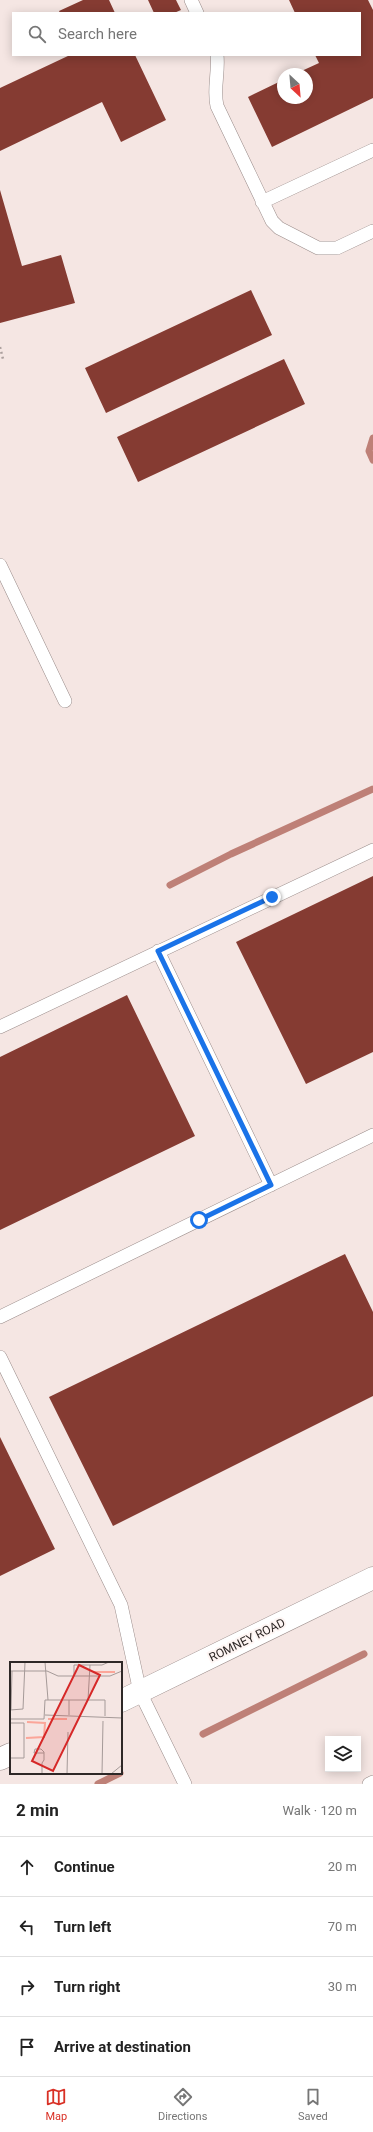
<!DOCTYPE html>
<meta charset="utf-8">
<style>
body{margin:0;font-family:Roboto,sans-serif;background:#f2f2f2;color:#222}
.controls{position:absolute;right:12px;bottom:12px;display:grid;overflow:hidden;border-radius:0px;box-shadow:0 2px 10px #0003}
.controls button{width:36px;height:36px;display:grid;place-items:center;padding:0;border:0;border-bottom:1px solid #e0e0e0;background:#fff;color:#222;font:20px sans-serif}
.compass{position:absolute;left:277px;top:68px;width:36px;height:36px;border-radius:50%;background:#fff;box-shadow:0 2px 10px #0003;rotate:154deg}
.stop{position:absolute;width:12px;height:12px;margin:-9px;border:3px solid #1a73e8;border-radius:50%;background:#fff}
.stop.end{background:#1a73e8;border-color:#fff;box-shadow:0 1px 4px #0008}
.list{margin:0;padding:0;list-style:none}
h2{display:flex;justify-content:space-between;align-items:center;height:52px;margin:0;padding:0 16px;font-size:17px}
h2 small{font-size:13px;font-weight:400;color:#767676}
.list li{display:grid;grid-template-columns:26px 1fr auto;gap:12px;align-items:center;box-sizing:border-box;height:60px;padding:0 16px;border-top:1px solid #e0e0e0}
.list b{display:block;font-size:15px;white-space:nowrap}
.list em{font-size:13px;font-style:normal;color:#767676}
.icon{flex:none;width:22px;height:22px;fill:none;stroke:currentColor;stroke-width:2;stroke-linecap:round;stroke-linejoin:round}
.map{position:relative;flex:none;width:373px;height:1784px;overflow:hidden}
.search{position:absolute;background:#fff;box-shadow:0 2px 10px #0003;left:12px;right:12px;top:12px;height:44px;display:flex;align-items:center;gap:10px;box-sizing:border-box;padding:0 14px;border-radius:0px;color:#767676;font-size:15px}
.sheet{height:292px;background:#fff}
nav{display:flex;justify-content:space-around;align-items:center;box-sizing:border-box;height:56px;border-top:1px solid #e0e0e0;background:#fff;font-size:11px;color:#767676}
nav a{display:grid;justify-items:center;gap:2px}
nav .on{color:#d93025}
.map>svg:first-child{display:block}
</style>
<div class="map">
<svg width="373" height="1784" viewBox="0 0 373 1784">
<rect width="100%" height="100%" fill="#f5e6e3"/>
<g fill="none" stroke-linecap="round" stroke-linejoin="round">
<path stroke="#be8077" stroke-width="7" d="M373,438L369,451L373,460
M170,885L231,854L373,789
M203,1734L364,1654
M98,1784L120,1773"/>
</g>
<path fill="#853b32" d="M83,0H109L115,13H60L59,11Z
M148,0H176L181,10L174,13H154Z
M289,0H368L373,10V98L272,147L248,97L283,80V98H307V74H295L319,63L315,55H360V13H295Z
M70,55H135L166,120L121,142L102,102L0,151V88Z
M0,190L22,266L61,255L75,303L0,323Z
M251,290L272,335L106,413L85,368Z
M284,359L305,404L138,482L117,437Z
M373,876V1052L306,1084L236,942Z
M127,995L195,1136L0,1230V1057Z
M345,1254L373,1312V1396L113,1526L49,1397Z
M0,1437L55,1549L0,1576Z"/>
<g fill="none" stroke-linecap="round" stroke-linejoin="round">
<g stroke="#9a8c8a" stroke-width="14">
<path id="service" d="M191,0L197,13
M217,55C219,73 213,89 217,106L272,221L279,228L318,248H337L373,231
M262,202L373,150
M0,565L65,701
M158,951L271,1185
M0,1027L373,850
M0,1317L373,1135
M0,1357L121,1605L140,1692L185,1784
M369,1784L373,1782"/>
</g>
<g stroke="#9a8c8a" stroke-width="23">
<path id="minor" d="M121,1701L373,1578
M0,1759L11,1754"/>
</g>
<path stroke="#aca09e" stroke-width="2.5" stroke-dasharray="2 3" stroke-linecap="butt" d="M0,347L3,359"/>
<use href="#service" stroke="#fff" stroke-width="13"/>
<use href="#minor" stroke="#fff" stroke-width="22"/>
</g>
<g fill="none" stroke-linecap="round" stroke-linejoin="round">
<path stroke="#1a73e8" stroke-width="5" d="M199,1220L271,1185L158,951L272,897"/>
</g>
<g text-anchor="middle" stroke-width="4" stroke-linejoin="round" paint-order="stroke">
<g font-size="12" fill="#2e2827" stroke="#fef5f3">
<text transform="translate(247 1640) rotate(-26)" y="4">ROMNEY ROAD</text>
</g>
</g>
<g transform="translate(10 1662)">
<rect width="112" height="112" fill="#f5e6e3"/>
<path fill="none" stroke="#fba699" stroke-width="2" d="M83,10H105M38,57H57M16,76L34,75L35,61L17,60"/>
<path fill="none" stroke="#a59a98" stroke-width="1" d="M35,0L38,38M0,9H37L48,14H100L112,9M64,14V3H92L99,0M78,38L80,3M0,48L13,47L15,0M1,48L2,9M35,53L112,56M59,53V38M0,57H34L35,38H95V54M0,61H14V96H0M32,112V101L34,98V90L31,87H25L24,91H34M57,112L58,70M92,112L93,59M101,112L112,103"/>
<path fill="#d62828" fill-opacity="0.15" stroke="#d62828" stroke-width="2" d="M69,3L90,13L43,109L22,99Z"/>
<rect width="112" height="112" fill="none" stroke="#2e2827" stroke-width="2"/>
</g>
</svg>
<div class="controls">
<button><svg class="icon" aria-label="layers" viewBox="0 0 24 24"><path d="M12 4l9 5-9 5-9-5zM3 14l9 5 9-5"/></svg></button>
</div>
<svg class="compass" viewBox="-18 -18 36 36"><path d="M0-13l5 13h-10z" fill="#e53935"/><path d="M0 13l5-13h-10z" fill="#767676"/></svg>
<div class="stop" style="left:199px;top:1220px"></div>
<div class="stop end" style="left:272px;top:897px"></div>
<div class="search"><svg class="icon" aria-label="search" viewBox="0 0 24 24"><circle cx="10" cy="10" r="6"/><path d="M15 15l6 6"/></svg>Search here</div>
</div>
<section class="sheet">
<h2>2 min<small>Walk · 120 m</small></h2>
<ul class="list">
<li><svg class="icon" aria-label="ahead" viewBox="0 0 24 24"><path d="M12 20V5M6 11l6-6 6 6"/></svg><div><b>Continue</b></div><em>20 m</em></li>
<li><svg class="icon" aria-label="left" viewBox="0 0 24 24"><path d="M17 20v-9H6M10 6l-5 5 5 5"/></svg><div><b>Turn left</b></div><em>70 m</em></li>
<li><svg class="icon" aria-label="right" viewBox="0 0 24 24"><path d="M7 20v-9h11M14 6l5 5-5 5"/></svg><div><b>Turn right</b></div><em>30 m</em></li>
<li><svg class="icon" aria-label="arrive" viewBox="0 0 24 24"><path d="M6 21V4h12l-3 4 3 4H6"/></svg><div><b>Arrive at destination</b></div></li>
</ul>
</section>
<nav>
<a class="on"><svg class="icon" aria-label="map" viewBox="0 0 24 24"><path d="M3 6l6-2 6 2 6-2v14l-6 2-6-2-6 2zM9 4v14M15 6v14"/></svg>Map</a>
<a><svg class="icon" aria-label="directions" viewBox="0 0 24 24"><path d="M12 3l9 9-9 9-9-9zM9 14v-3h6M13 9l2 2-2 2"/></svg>Directions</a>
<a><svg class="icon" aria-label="saved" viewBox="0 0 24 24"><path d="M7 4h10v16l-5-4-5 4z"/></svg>Saved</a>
</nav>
